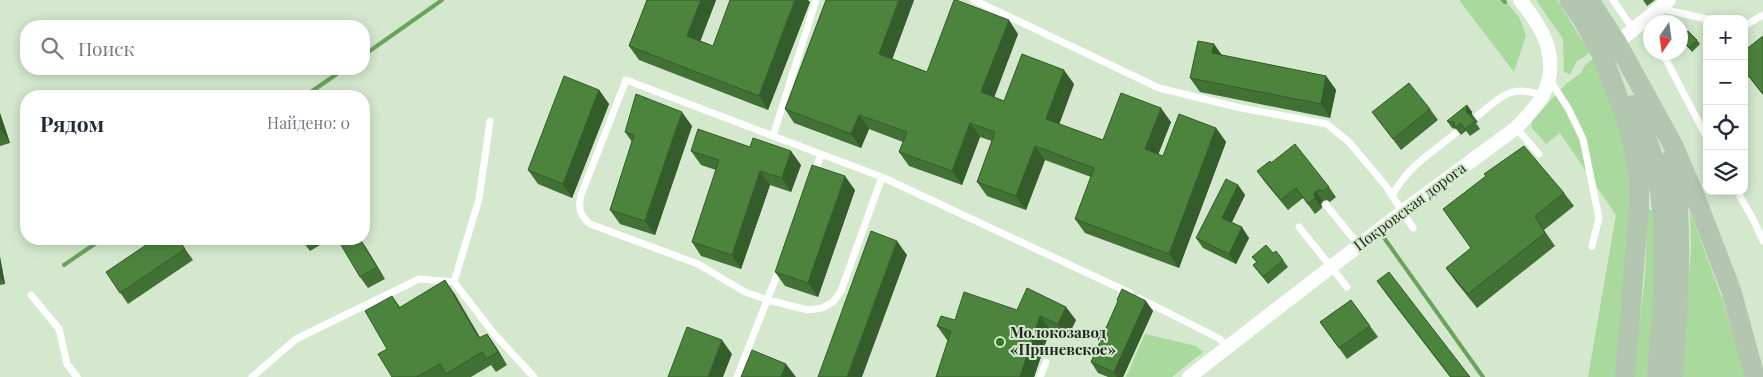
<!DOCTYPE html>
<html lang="ru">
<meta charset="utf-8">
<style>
body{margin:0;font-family:"Playfair Display",serif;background:#f6f6f7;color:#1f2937}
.controls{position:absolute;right:15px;top:15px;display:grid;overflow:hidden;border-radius:10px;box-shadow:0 2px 12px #0003}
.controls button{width:45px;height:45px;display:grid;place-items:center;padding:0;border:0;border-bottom:1px solid #e0e1e3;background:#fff;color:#1f2937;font:25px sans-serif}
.compass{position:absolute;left:1643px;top:15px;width:45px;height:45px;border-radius:50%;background:#fff;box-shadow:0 2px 12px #0003;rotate:193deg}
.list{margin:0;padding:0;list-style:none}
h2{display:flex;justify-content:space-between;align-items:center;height:65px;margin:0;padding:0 20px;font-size:21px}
h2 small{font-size:16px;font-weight:400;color:#747a83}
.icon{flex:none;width:28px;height:28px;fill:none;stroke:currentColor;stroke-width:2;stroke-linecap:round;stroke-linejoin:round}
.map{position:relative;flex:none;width:1763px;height:377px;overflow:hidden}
.search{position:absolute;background:#fff;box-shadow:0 2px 12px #0003;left:20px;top:20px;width:350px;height:55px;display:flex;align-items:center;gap:12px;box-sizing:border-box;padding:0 18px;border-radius:20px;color:#747a83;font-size:19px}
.panel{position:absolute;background:#fff;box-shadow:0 2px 12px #0003;left:20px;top:90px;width:350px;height:155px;border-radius:20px}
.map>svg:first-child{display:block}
</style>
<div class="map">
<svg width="1763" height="377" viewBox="0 0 1763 377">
<rect width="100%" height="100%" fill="#d3e8cd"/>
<path fill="#a9d99c" d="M1459,0H1505L1519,17L1526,35L1514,72Z
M1536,0H1557L1590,53L1577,61L1570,74L1564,72L1563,39Z
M1593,59L1616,106L1632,184L1616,377H1588L1616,215L1560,133L1546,144L1531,127L1533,119L1567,83L1581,73L1585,65Z
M1648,210H1653L1656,278L1650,377H1633L1645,277Z
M1690,212L1723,301L1746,377H1682L1691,248Z
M1145,334L1196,346L1203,352L1172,377H1126Z"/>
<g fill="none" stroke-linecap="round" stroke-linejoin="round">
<path stroke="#6ba35c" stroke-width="4" d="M1503,0L1505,2
M364,55L442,0
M305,96L344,69
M1382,235L1483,377
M64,265L102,239"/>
<path stroke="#fff" stroke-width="7" d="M816,0L773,136L882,177L1130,293
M974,0L1159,88L1241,108L1327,124L1349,142L1386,186L1413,228
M1613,0L1633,29
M1658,8L1707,19
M1744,26L1763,15
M1662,52L1707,138
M1549,79L1568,108L1583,139L1599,218L1592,246
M1476,117C1502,97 1508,84 1542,95
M1516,128L1539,154
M773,136L626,80L581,195C578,208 580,216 590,224L698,264L745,292L768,300L808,310L822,308L833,302L841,291L882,177
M814,175L821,154
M1737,191L1754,221L1763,241
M1392,196C1406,168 1431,153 1456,133
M1326,205L1359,245
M1299,227L1347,287
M454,282L479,199L490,121
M31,295L59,329L67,364L77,377
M1139,298L1220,339L1227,347
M252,377L296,339L419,279L454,282L495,335L534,377
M737,377L780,267
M1040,377L1046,362"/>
<path stroke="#fff" stroke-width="14" d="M1617,43L1669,0
M1189,377L1402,212L1516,128C1525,118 1537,107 1543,95C1561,59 1543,28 1520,0"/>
<path stroke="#b3c6af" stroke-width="20" d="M1569,0L1583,20L1603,57L1627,121L1634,149L1639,180V208L1625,377
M1589,0L1617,43L1673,145L1698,204L1731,290L1755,377
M1633,105C1643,127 1652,150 1657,174C1670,240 1662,310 1657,377
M1670,160C1678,187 1679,215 1679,243C1680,288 1676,332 1673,377"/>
</g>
<path fill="#417134" d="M647,0H716L700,41L713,46L810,2L768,110L639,60L629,46Z
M826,0H914L892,59L927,72L1018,34L994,97L1004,101L1074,84L1059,124L1103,140L1171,122L1158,154L1163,156L1216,128L1226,142L1179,268L1085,233L1075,219L1091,177L1045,160L1026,210L987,196L977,182L992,141L980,137L962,185L909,166L899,152L903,142L869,129L861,148L794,123L785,109Z
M1643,0H1655L1647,6Z
M1763,36V95L1744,71V51Z
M1680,38L1697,40L1700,44L1692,52Z
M1214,44L1221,55L1326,76L1336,90L1330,118L1200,92L1190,78Z
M599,90L609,104L572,198L538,184L528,170Z
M1467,105L1472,112V114L1478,122L1476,123L1480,129L1470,136L1466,131L1461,135L1456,129L1452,128L1447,121Z
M1430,109L1438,120L1401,150L1372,112Z
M0,113L10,143L0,146Z
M692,126L655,235L620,224L610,210L632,142L625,132Z
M691,151L801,165L791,192L770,185L741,269L701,256L692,242L716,170L701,165Z
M1271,163L1329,187L1336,197L1330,202L1327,200L1323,201L1321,204L1322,208L1315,214L1303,198L1288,210L1264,181L1257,171Z
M1238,185L1245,195L1232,222L1249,238L1236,264L1203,248L1196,238Z
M855,190L818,297L785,286L775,272Z
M1564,193L1574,206L1544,230L1555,246L1477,308L1456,282L1446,268L1471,248L1443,209Z
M178,239L193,260L128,304L106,272Z
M301,239H330L310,251Z
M365,246L385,279L368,288L360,277Z
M1273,253L1283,260L1288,267L1268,284L1253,265L1257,263L1252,257Z
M0,257L5,284L0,285Z
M1377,281L1470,377H1450L1387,295Z
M454,293L480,338L487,334L496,347L507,365L496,372L491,365L471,377H392L387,349L392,296L400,307Z
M1117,300L1153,311L1123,377H1108L1098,373L1091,362L1118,302Z
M1351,300L1378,337L1347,359L1320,322Z
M1017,310L1076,320L1067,338L1050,330L1034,377H936L948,340H947L937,326L955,320Z"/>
<path fill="#355c2b" d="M701,0H716L697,50L687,36Z
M795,0H808L810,2L768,110L759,96Z
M899,0H914L889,68L879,54Z
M1009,20L1018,34L991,106L981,92Z
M1214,44L1224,58L1212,53Z
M1064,70L1074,84L1056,133L1046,119Z
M1326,76L1336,90L1330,118L1321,104Z
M599,90L609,104L572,198L563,184Z
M1467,105L1472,112L1470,116L1466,111Z
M1161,108L1171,122L1155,163L1145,149Z
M682,112L692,126L655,235L645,221Z
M0,113L10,143L0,129Z
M859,115L869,129L861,148L851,134Z
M970,123L980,137L962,185L952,171Z
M1216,128L1226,142L1179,268L1169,254Z
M1035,146L1045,160L1026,210L1016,196Z
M791,151L801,165L791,192L782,178Z
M760,171L770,185L741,269L732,255Z
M845,176L855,190L818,297L808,283Z
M1238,185L1245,195L1229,228L1222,218Z
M1316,191L1323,201L1321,204L1322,208L1315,198L1314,194Z
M1242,227L1249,238L1236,264L1229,254Z
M360,239L365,246L385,279L377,267Z
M897,241L907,255L862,377H847Z
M0,257L5,284L0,277Z
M445,280L454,293L488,351L479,338Z
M1146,301L1153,311L1123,377H1117L1114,372Z
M1066,307L1076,320L1067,338L1058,324Z
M1040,316L1050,330L1034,377H1020Z
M487,334L496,347L507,365L498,352Z
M722,340L732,354L723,377H708Z
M786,364L796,377H781Z"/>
<path fill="#4c833d" stroke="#355c2b" d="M647,0H701L687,36L713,46L730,0H795L759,96L629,46Z
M826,0H899L879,54L927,72L954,0H956L1009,20L981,92L1004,101L1022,54L1064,70L1046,119L1103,140L1121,93L1161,108L1145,149L1163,156L1179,114L1216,128L1169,254L1075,219L1094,168L1035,146L1016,196L977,182L995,132L970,123L952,171L899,152L907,132L859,115L851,134L785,109Z
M1688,31L1697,40L1689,48L1680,38Z
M1763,36V94L1744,70V51Z
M1198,41L1214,44L1212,53L1326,76L1321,104L1190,78Z
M564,76L599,90L563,184L528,170Z
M1409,83L1430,109L1393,139L1372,112Z
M636,94L682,112L645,221L610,210L634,135L625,132Z
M1467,105L1466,111L1468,114H1472L1470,116L1475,121L1465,129L1461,123L1455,128L1454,122L1447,121Z
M698,129L750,147L753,138L791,151L782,178L760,171L732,255L692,242L719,160L691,151Z
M1295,144L1329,187L1323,191L1320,190L1316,191L1314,194L1315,198L1308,204L1296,188L1281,200L1257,171L1270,161L1271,163Z
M1524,146L1564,193L1535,216L1545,233L1468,294L1446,268L1471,248L1443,209L1486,176L1484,174Z
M812,165L845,176L808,283L775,272Z
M1226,179L1238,185L1222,218L1242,227L1229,254L1196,238Z
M871,231L897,241L847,377H818Z
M155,239H178L185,249L120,293L106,272Z
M351,239H360L377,267L360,277L341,245Z
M1266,245L1273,253L1276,251L1283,260L1263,277L1253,265L1257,262L1252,257Z
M1389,272L1470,377H1451L1377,281Z
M445,280L479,338L487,334L498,352L486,359L482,352L446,374L440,364L417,377H392L378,354L387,349L365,311L392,296L399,308Z
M1027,288L1066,307L1058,324L1040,316L1020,377H936L951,331L937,326L941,316L955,320L964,292L1017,310Z
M1122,289L1146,301L1114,372L1091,362L1118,301L1117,300Z
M1351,300L1370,326L1339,348L1320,322Z
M687,327L722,340L708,377H668Z
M752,350L786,364L781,377H741Z"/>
<circle fill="#347a1e" stroke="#d3e8cd" stroke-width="2" cx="1000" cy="342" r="5"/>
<g text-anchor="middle" stroke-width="4" stroke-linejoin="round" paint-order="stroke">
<g font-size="15" fill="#222a20" stroke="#d3e8cd">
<text transform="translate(1410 207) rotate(-37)" y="5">Покровская дорога</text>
</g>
<g font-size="15" font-weight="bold" fill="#222a20" stroke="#d3e8cd" text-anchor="start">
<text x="1010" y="338">Молокозавод<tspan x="1010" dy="17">«Приневское»</tspan></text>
</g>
</g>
</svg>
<div class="controls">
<button>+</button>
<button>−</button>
<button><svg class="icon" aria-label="locate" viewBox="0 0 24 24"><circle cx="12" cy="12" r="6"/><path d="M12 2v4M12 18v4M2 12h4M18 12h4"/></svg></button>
<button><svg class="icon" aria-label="layers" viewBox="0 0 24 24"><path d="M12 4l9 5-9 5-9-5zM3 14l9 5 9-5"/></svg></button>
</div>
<svg class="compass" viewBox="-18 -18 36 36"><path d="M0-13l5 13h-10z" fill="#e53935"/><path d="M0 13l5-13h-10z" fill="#747a83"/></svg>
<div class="search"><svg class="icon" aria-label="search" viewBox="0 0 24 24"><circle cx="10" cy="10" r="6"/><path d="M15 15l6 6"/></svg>Поиск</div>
<section class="panel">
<h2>Рядом<small>Найдено: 0</small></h2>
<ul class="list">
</ul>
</section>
</div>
